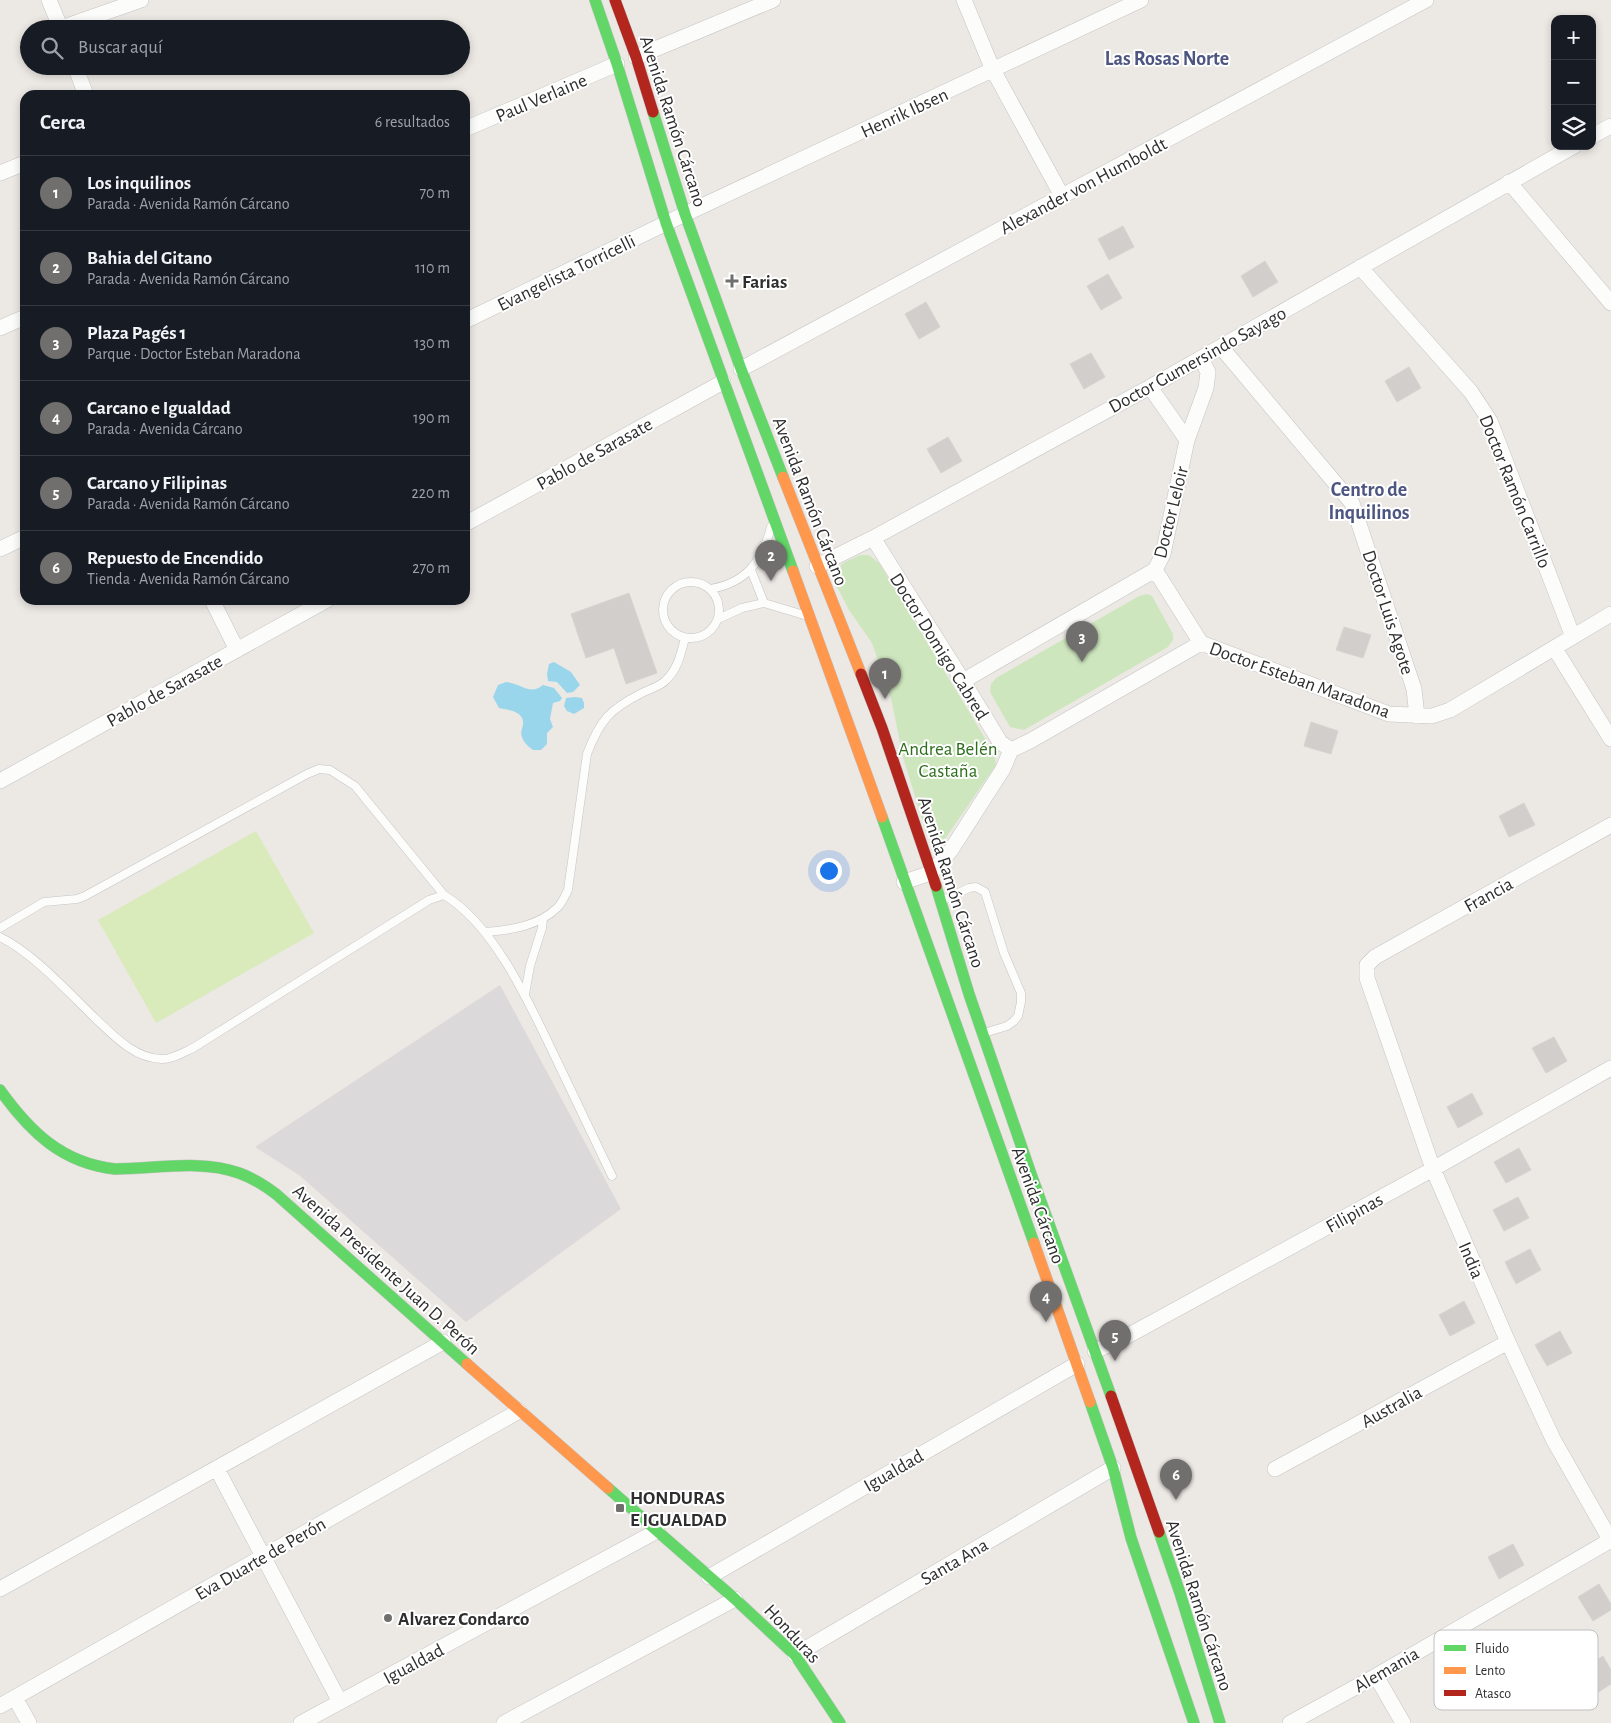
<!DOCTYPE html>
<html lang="es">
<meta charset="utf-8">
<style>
body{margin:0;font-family:"Alegreya Sans",sans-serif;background:#20242c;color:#f1f3f6}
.controls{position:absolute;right:15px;top:15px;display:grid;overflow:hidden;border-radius:10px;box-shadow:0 2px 8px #0003}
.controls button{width:45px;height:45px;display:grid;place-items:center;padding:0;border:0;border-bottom:1px solid #363941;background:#171b24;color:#f1f3f6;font:25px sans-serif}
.you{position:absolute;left:828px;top:870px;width:18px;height:18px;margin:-12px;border:4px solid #fff;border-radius:50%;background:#1a73e8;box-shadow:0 0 0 8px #1a73e833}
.badge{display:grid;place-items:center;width:32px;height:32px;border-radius:50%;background:#706f6e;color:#fff;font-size:16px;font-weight:700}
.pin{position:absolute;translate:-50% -41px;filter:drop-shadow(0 1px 2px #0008)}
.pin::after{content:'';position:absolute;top:26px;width:18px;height:15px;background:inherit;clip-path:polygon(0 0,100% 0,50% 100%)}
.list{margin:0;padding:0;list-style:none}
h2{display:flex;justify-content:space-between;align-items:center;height:65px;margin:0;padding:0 20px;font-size:21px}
h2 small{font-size:16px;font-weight:400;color:#9ea1a6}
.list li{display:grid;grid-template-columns:32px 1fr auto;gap:15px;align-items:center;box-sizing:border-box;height:75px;padding:0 20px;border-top:1px solid #363941}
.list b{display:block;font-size:19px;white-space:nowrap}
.list p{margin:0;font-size:16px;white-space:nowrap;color:#9ea1a6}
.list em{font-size:16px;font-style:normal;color:#9ea1a6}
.icon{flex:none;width:28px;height:28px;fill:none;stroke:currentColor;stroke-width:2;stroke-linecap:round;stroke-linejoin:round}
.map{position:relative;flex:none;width:1611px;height:1723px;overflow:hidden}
.search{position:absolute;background:#171b24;box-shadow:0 2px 8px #0003;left:20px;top:20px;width:450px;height:55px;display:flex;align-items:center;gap:12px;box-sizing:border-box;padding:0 18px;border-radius:28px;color:#9ea1a6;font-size:19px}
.panel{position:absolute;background:#171b24;box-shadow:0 2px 8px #0003;left:20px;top:90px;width:450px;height:515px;border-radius:15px}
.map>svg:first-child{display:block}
</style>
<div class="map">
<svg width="1611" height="1723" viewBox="0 0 1611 1723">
<rect width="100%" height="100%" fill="#ece8e4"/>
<path fill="#dcd9db" d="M500,985L621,1209L466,1322L299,1175L255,1147Z"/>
<path fill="#cee6be" d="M860,555H869L879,563L994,753L996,765L940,846L926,832L903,757L891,698L872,643L849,610L835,583V571L843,563Z
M1147,594L1152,596L1173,634V640L1168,647L1024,730L1010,727L990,692L991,684L996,678L1139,596Z"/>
<path fill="#d9eabb" d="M256,831L314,933L156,1023L98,920Z"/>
<path fill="#99d6ec" d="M554,662L571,672L580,685L573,692L567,693L557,682L548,681L547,674L549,664Z
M506,682C520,683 530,696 543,685L554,688L562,698L560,701L553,703L550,719L553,727L547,733V744L541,750H533C529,747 523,742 522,737C520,733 522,729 523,725C525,711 508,710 499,708L493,697L498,685Z
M575,697L582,698L584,703V708L574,714L567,711L564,706L566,698Z"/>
<path fill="#d1cecb" stroke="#d7d4d0" d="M1123,226L1134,247L1109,260L1098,239Z
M1265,261L1278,282L1253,297L1241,276Z
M1108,274L1122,298L1101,310L1087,286Z
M926,302L940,327L919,339L905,314Z
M1091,353L1105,377L1084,389L1070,364Z
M1409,367L1421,388L1397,402L1385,381Z
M948,437L962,461L941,473L927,449Z
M629,593L657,673L626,684L614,648L586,658L571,614Z
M1344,627L1371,635L1363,658L1336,650Z
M1311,722L1338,731L1331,754L1304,746Z
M1524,803L1535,825L1509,837L1499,816Z
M1554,1037L1567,1061L1546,1073L1532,1048Z
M1472,1093L1483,1114L1458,1128L1447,1107Z
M1519,1148L1531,1170L1506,1183L1494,1162Z
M1518,1197L1529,1218L1504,1231L1493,1210Z
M1530,1249L1541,1270L1516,1284L1505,1262Z
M1464,1301L1475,1323L1450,1336L1439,1315Z
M1560,1331L1572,1353L1547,1366L1535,1345Z
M1513,1544L1524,1565L1499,1579L1488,1557Z
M1599,1584L1611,1604V1610L1593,1621L1578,1597Z
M1603,1656L1611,1670V1684L1597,1693L1582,1669Z"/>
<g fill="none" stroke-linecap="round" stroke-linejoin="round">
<g stroke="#c5c4c5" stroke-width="9">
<path id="lane" d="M751,570L764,603
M663 610a28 28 0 1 1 56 0a28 28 0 1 1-56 0Z
M710,589C746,583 762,562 771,527
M718,619L742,608L764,603L804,615
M943,900L969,888L976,887L985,892L1004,953L1021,993V1002L1018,1016L1014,1021L1007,1026L984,1033
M0,928L44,902L77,899L85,896L307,774L319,769L330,770L355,786L444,895
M486,932C511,930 539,926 558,907C562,903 565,896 568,890L587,754C600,720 610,709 642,693C650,689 661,686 666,680C678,669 681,653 685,638
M0,937C32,952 70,994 96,1019C114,1036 134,1058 161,1059C171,1060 184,1052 193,1048L429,900L444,895C496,926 532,1009 558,1063C576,1101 594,1138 612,1176
M525,994L530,966L542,928L543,919"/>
</g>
<g stroke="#c5c4c5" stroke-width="16">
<path id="street" d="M49,0L61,29
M964,0L993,70L1062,196
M61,28L141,0
M636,57L773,0
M75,66L86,95
M465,129L617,64
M1592,136L1611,126
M0,173L25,163
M1509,182L1611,303
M1360,267L1471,392L1490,421L1573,637
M465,321L685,214L1141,0
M0,328L25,317
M1221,347L1352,503L1414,689L1417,716
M741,369L1426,0
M1150,387L1187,440
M465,524L723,382
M873,538L963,681L1000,742L1011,750
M0,549L25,537
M817,566L873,538L1150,387L1574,146
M1155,570L1201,643L1389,714L1432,716L1450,710L1611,614
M212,600L237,650
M1555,649L1611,739
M963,681L1155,570L1163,554L1187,440L1206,388L1208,372L1201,358
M0,781L327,600
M1611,825L1375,957L1367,965V978L1433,1169L1508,1342L1553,1439L1611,1541
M904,882L931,873L951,850L1003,769L1011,750L1030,741L1201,643
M1095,1351L1122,1339L1433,1169L1611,1068
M217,1469L340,1702
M1275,1469L1508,1342
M709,1577L1077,1364
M0,1589L443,1342
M795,1655L1113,1468
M1376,1676L1403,1723
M15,1698L29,1723
M0,1706L519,1411
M301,1723L657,1531
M504,1723L735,1599
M1290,1723L1376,1676L1611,1540"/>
</g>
<g stroke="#c5c4c5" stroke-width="12">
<path id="fast" d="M595,0L617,64L666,223L793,571
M653,112L685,214L741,369L783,477
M882,817L1034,1243
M936,886L969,994L1031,1174L1111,1396
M0,1090C30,1132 62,1163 115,1169C155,1169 200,1159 239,1173C253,1178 264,1185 276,1194L467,1364
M1090,1402L1113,1468L1131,1538L1194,1723
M608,1488L735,1599L795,1655L840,1723
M1159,1532L1180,1593L1220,1723"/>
</g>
<g stroke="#c5c4c5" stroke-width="12">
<path id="slow" d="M783,477L861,674
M793,571L882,817
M1034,1243L1090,1402
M467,1364L608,1488"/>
</g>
<g stroke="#c5c4c5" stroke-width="12">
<path id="jam" d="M615,0L636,57L653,112
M861,674L882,728L936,886
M1111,1396L1159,1532"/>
</g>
<use href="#lane" stroke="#fcfcfb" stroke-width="8"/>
<use href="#street" stroke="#fcfcfb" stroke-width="15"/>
<use href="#fast" stroke="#63d668" stroke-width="11"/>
<use href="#slow" stroke="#ff974d" stroke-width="11"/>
<use href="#jam" stroke="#b3261e" stroke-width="11"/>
</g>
<g fill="#706f6e" stroke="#fff" stroke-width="2">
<path d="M729.5 273.5h5v5h5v5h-5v5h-5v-5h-5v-5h5z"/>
<rect x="615" y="1503" width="10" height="10" rx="2.5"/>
<circle cx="388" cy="1618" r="5"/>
</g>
<g text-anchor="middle" stroke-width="4" stroke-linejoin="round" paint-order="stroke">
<g font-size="19" fill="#2e2e2e" stroke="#fff">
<text transform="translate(541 97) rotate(-23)" y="7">Paul Verlaine</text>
<text transform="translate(904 112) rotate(-25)" y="7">Henrik Ibsen</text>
<text transform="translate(674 121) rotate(72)" y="7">Avenida Ramón Cárcano</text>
<text transform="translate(1083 185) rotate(-28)" y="7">Alexander von Humboldt</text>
<text transform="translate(566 272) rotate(-26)" y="7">Evangelista Torricelli</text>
<text transform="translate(1197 359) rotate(-29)" y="7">Doctor Gumersindo Sayago</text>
<text transform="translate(594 453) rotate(-29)" y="7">Pablo de Sarasate</text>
<text transform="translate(1516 491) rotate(68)" y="7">Doctor Ramón Carrillo</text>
<text transform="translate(811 501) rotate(69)" y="7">Avenida Ramón Cárcano</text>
<text transform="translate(1170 512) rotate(-76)" y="7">Doctor Leloir</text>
<text transform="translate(1389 612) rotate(72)" y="7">Doctor Luis Agote</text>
<text transform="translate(940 646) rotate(58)" y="7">Doctor Domigo Cabred</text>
<text transform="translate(1300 679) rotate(20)" y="7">Doctor Esteban Maradona</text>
<text transform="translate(164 690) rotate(-29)" y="7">Pablo de Sarasate</text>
<text transform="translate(952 882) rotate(72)" y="7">Avenida Ramón Cárcano</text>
<text transform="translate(1488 894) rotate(-29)" y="7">Francia</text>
<text transform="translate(1039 1205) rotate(70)" y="7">Avenida Cárcano</text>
<text transform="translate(1354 1212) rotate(-29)" y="7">Filipinas</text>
<text transform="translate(1472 1260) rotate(67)" y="7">India</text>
<text transform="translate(387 1269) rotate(42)" y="7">Avenida Presidente Juan D. Perón</text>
<text transform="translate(1391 1406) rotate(-29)" y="7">Australia</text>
<text transform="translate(893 1470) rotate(-30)" y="7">Igualdad</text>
<text transform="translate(260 1558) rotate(-30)" y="7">Eva Duarte de Perón</text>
<text transform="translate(954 1561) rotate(-30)" y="7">Santa Ana</text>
<text transform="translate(1200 1605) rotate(72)" y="7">Avenida Ramón Cárcano</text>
<text transform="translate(793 1633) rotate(47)" y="7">Honduras</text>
<text transform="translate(413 1663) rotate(-28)" y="7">Igualdad</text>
<text transform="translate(1386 1669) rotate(-30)" y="7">Alemania</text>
</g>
<g font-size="19" font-weight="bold" fill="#2e2e2e" stroke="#fff" text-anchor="start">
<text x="742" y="288">Farias</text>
<text x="630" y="1504">HONDURAS<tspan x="630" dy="22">E IGUALDAD</tspan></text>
<text x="398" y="1625">Alvarez Condarco</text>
</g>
<g font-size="19" fill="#2c6e1b" stroke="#fff">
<text x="948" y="755">Andrea Belén<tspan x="948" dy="22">Castaña</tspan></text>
</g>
<g font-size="20" font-weight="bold" fill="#4d5680" stroke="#fff">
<text x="1167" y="65">Las Rosas Norte</text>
<text x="1369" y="496">Centro de<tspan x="1369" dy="23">Inquilinos</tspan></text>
</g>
</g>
<rect x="1434" y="1630" width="164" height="80" rx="8" fill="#fff" stroke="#c0c0c0" stroke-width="1"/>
<rect x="1444" y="1645" width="22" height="6" fill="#63d668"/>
<rect x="1444" y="1667" width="22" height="7" fill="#ff974d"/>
<rect x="1444" y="1690" width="22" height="6" fill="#b3261e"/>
<g font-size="14" fill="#2e2e2e">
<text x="1475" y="1653">Fluido</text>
<text x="1475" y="1675">Lento</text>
<text x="1475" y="1698">Atasco</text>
</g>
</svg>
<div class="controls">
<button>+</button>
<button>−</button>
<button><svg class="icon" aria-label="layers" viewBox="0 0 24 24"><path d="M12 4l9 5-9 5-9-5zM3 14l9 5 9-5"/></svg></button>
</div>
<div class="you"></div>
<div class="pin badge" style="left:885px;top:699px">1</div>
<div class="pin badge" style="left:771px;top:581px">2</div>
<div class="pin badge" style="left:1082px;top:662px">3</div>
<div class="pin badge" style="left:1046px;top:1322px">4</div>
<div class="pin badge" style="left:1115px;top:1361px">5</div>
<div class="pin badge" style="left:1176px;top:1500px">6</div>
<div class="search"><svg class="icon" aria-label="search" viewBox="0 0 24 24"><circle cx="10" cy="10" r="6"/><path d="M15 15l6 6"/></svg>Buscar aquí</div>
<section class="panel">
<h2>Cerca<small>6 resultados</small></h2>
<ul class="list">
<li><span class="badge">1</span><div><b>Los inquilinos</b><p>Parada · Avenida Ramón Cárcano</p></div><em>70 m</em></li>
<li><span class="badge">2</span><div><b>Bahia del Gitano</b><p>Parada · Avenida Ramón Cárcano</p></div><em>110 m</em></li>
<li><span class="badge">3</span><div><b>Plaza Pagés 1</b><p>Parque · Doctor Esteban Maradona</p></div><em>130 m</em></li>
<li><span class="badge">4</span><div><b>Carcano e Igualdad</b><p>Parada · Avenida Cárcano</p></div><em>190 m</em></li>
<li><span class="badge">5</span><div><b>Carcano y Filipinas</b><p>Parada · Avenida Ramón Cárcano</p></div><em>220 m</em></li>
<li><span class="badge">6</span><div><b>Repuesto de Encendido</b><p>Tienda · Avenida Ramón Cárcano</p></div><em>270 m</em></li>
</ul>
</section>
</div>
